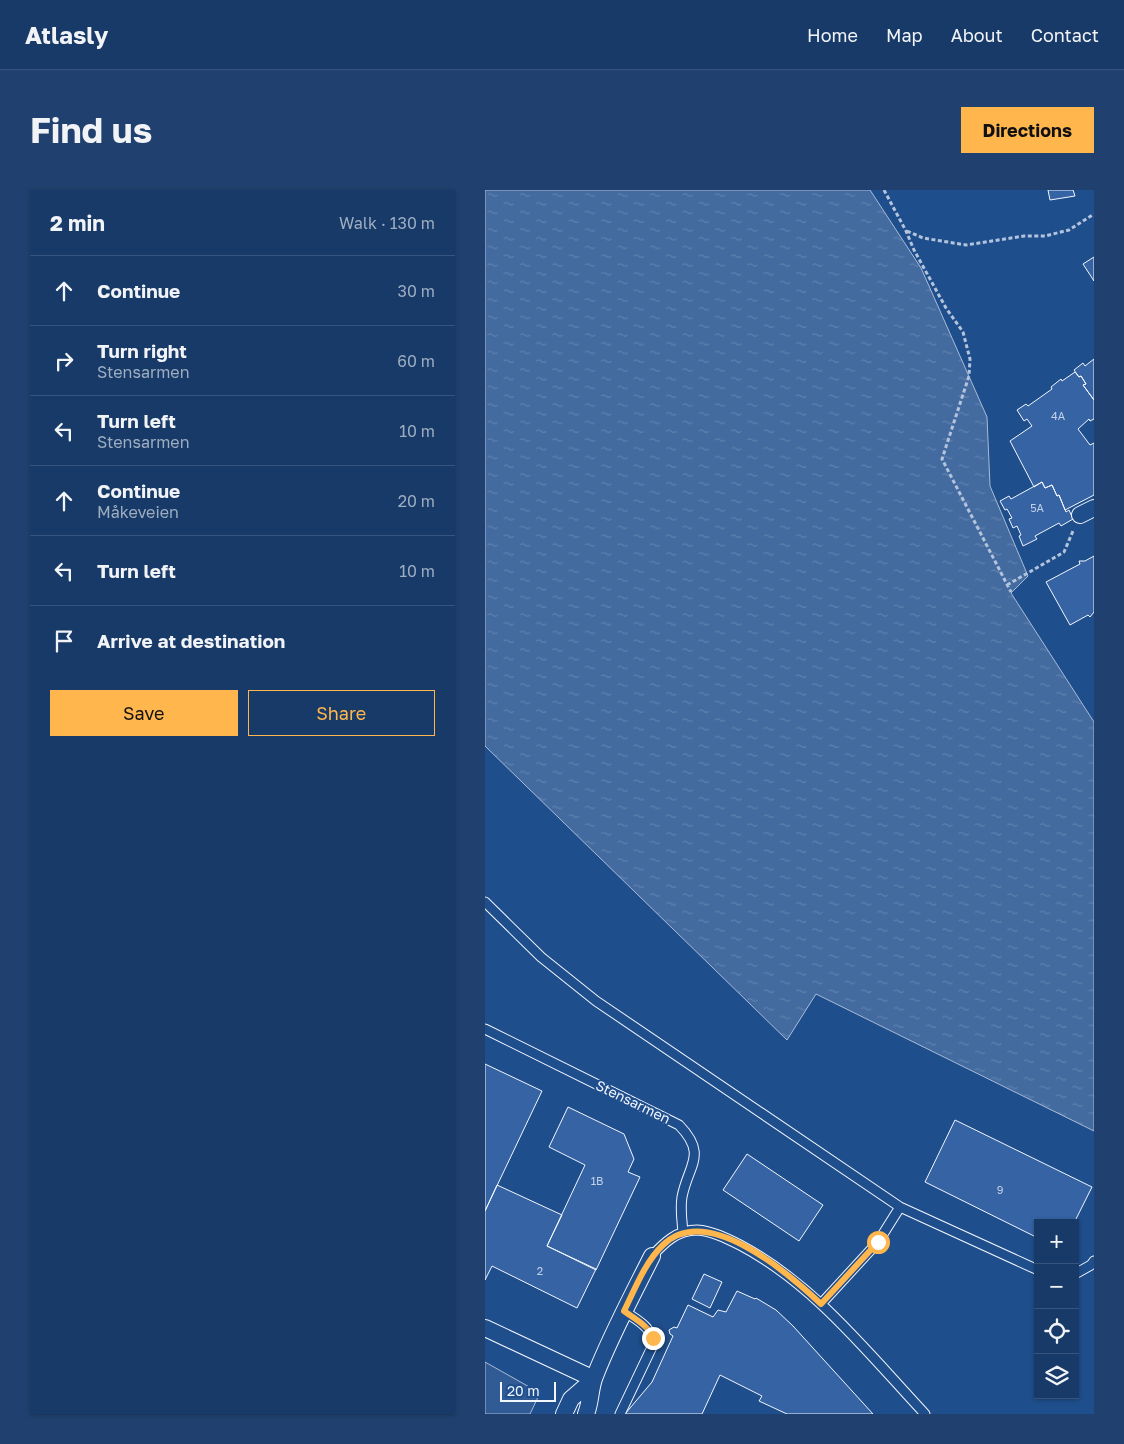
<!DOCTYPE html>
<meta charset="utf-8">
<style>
body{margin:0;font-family:"Golos Text",sans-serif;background:#20416f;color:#f1f3f6}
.controls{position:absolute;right:15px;bottom:15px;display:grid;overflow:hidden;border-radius:0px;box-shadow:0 1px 4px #0004}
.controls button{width:45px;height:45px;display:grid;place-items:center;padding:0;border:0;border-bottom:1px solid #36547d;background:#173a69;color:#f1f3f6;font:25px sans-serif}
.scale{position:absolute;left:15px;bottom:12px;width:56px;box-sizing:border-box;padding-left:5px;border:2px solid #f2f6ff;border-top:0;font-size:14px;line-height:18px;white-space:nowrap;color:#f2f6ff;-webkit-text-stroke:4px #1f4e8c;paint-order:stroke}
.stop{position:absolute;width:15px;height:15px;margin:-11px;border:4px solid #ffb74d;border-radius:50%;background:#fff}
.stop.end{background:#ffb74d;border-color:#fff;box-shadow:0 1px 5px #0008}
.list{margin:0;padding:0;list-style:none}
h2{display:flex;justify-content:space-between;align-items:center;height:65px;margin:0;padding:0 20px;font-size:21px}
h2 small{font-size:16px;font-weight:400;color:#9eadc0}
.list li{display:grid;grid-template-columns:32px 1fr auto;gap:15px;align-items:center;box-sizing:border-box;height:70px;padding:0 20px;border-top:1px solid #36547d}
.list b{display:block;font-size:19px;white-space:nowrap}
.list p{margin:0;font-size:16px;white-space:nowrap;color:#9eadc0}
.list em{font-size:16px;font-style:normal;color:#9eadc0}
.actions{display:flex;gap:10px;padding:15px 20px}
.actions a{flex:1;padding:11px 0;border:1px solid #ffb74d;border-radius:0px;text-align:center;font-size:18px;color:#ffb74d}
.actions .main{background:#ffb74d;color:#111}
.icon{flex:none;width:28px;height:28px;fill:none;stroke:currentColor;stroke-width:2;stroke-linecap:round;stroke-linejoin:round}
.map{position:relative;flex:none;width:609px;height:1224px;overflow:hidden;border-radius:0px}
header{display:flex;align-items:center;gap:30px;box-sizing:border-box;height:70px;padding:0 25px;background:#173a69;border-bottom:1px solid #36547d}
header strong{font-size:24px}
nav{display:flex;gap:28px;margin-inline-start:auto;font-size:18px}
.intro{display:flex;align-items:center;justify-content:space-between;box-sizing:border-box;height:120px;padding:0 30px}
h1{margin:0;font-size:35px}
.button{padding:12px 22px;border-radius:0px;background:#ffb74d;color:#111;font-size:18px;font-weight:700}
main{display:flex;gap:30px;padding:0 30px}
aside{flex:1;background:#173a69;border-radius:0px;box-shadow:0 1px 4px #0004}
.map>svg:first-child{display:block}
</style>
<header>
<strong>Atlasly</strong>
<nav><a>Home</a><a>Map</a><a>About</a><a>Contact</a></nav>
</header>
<div class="intro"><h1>Find us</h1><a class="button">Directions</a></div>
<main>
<aside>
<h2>2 min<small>Walk · 130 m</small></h2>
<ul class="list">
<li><svg class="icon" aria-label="ahead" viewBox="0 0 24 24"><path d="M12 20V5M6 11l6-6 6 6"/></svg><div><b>Continue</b></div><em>30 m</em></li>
<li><svg class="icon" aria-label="right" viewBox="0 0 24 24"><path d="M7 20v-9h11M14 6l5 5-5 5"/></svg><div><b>Turn right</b><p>Stensarmen</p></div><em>60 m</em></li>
<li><svg class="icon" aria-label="left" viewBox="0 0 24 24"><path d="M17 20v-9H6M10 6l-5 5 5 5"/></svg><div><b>Turn left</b><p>Stensarmen</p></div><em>10 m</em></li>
<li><svg class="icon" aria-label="ahead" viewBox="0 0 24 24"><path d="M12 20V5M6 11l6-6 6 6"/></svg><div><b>Continue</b><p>Måkeveien</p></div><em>20 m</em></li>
<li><svg class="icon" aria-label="left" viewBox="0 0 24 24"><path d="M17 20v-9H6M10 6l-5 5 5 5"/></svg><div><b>Turn left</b></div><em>10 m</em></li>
<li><svg class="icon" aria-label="arrive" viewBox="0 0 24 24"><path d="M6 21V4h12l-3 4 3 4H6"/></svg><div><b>Arrive at destination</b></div></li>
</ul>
<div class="actions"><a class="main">Save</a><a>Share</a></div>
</aside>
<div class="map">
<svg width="609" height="1224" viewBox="0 0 609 1224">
<defs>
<pattern id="water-ripples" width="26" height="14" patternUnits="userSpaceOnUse" patternTransform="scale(1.25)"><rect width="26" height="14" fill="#446ba0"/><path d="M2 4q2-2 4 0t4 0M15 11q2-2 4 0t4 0" fill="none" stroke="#5f81ae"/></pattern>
</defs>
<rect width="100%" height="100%" fill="#1f4e8c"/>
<path fill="#305b95" stroke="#a8bbd7" d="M0,1172L55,1203L45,1224H0Z"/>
<path fill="url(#water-ripples)" stroke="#a8bbd7" d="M0,0H385L436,78L502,227L505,296L543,386L526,403L609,532V941L331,804L302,850L0,556Z"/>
<path fill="#3563a3" stroke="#f2f6ff" d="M563,0H588L590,6L565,10Z
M609,67V91L598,74Z
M609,169V210L598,195L601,194L596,186L594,187L589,180L598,173L600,176Z
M590,182L594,187L596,186L601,194L598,195L609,210V229L605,231L604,229L593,239L605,255L609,253V305L580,320L574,305L572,306L567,295L560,298L557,292L549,297L525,251L547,236L542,229L539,231L532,220L541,214L543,216L567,199L566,197L576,189L577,191Z
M557,292L560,298L567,295L572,306L574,305L581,322L584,320L588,329L576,336L574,333L550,346L552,349L538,356L534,346L536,345L532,336L528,338L524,329L527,328L522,319L520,320L515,311L524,306L526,309Z
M609,366V422L605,427L603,425L585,435L561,392L595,374L594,371H600Z
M0,874L57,901L0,1021Z
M83,917L139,944L149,969L143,982L155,987L111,1080L62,1056L100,975L64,957Z
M470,930L607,997L589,1033H553V1048L440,992Z
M262,964L338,1015L314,1051L238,1000Z
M12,995L77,1025L62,1056L111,1079L92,1118L7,1076L0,1090V1021Z
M219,1084L237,1092L225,1118L207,1109Z
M252,1101L270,1109L271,1108L291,1120L308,1136L388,1224H302L274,1211L277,1206L235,1185L217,1224H140L167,1192L188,1146L185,1144L184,1140L189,1137L192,1138L203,1115L228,1127L233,1120L241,1122Z"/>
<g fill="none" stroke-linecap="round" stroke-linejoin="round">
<g stroke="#f2f6ff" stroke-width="11">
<path id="lane" d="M0,712L56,767L111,811L415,1017L553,1080
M0,839L194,935C223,965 203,975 197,1007C195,1019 197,1031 198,1042
M167,1066C179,1053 192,1040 212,1040C227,1041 241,1048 255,1055C329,1094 383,1163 440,1224
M590,1084L606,1075L609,1071
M336,1114L393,1052L415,1017
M135,1224L167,1157C169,1137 153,1131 139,1121"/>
</g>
<g stroke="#f2f6ff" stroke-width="18">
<path id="street" d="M595,325L609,318
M0,1138L109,1189
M79,1224L86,1209L109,1189
M101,1224C106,1212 105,1198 110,1186C126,1145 147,1106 167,1066"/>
</g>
<path stroke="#b3c4dc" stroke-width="3" stroke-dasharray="4 2.5" stroke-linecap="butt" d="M399,0L421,41L429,60L461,118L478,142L485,169L484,186L457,269L526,402
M422,41L438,48L481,55L539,46H560L584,40L609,24
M522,395L579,362L588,341"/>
<use href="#lane" stroke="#1f4e8c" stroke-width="9"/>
<use href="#street" stroke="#1f4e8c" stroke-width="16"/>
</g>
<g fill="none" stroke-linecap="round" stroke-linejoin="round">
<path stroke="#ffb74d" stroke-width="6" d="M168,1148C163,1135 150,1129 139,1121C150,1099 160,1072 178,1055C222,1012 303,1083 336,1114L393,1052"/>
</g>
<g text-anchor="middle" stroke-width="4" stroke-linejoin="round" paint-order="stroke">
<g font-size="11" fill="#c3d1e8">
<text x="573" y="230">4A</text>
<text x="552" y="322">5A</text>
<text x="112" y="995">1B</text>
<text x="515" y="1004">9</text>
<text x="55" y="1085">2</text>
</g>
<g font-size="14" fill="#f2f6ff" stroke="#1f4e8c">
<text transform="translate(148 912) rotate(26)" y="5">Stensarmen</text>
</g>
</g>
</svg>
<div class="controls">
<button>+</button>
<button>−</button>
<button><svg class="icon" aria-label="locate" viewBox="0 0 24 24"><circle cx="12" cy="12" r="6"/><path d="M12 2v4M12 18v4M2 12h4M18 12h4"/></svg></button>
<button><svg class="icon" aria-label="layers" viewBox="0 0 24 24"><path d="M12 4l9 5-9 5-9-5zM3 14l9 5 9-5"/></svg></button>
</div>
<div class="scale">20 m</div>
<div class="stop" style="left:393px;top:1052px"></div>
<div class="stop end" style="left:168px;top:1148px"></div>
</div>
</main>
